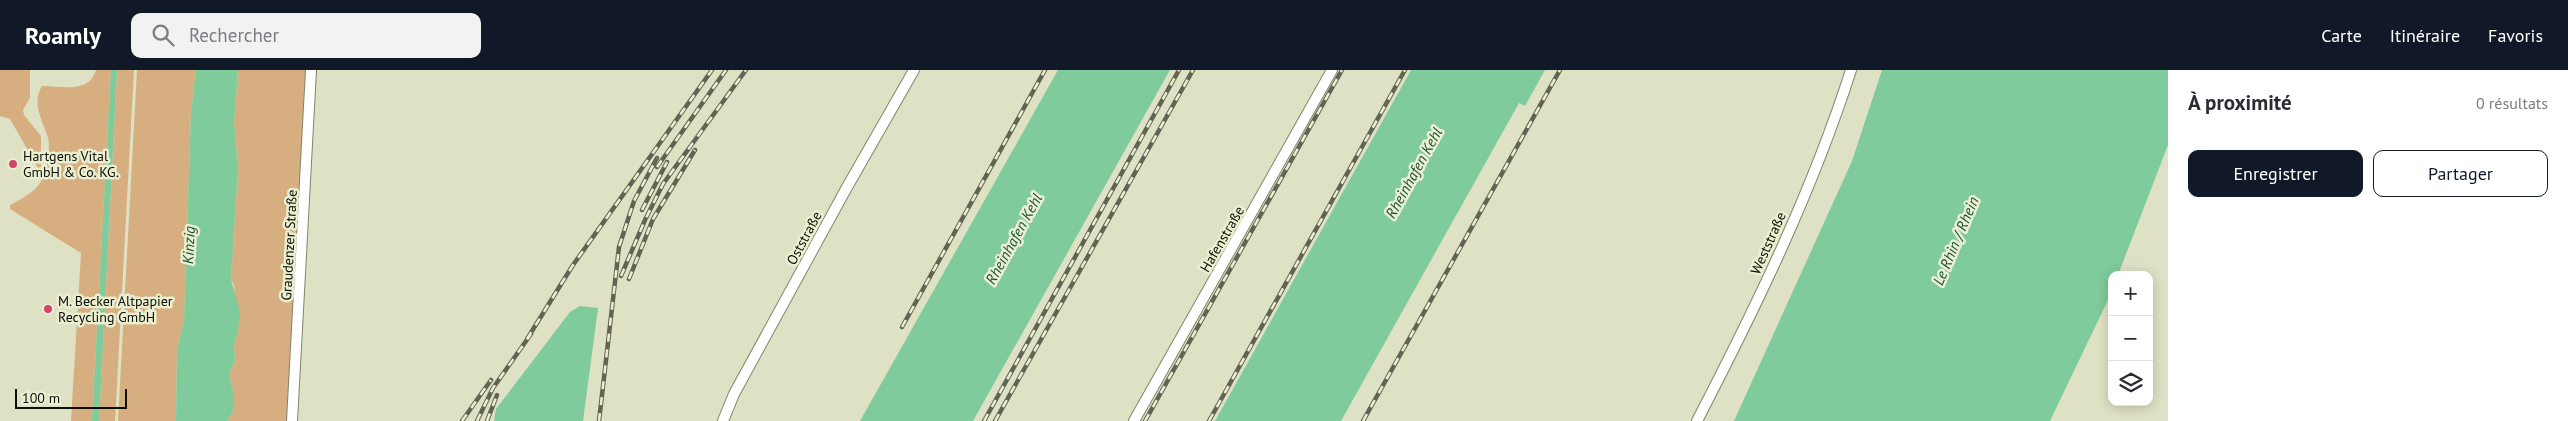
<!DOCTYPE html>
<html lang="fr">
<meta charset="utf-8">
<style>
body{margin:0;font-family:"PT Sans",sans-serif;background:#f2f2f3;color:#2b2b33}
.controls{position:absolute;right:15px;bottom:15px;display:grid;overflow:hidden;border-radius:10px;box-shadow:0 2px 12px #0003}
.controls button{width:45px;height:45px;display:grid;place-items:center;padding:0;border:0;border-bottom:1px solid #e1e1e2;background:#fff;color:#2b2b33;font:25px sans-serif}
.scale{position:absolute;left:15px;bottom:12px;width:112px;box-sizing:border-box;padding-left:5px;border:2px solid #0d0e05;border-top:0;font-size:14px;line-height:18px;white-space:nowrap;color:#0d0e05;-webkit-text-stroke:4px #ebefd1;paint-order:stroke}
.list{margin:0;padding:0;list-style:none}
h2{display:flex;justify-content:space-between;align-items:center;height:65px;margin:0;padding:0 20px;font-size:21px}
h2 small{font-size:16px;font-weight:400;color:#7c7c81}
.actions{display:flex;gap:10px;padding:15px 20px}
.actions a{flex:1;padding:11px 0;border:1px solid #111827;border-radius:10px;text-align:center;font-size:18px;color:#111827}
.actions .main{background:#111827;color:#fff}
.icon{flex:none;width:28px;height:28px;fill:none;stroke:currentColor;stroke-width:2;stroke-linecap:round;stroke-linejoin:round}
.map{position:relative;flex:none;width:2168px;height:351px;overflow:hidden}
header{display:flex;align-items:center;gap:30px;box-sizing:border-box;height:70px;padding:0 25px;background:#111827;color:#fff}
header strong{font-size:24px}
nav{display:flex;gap:28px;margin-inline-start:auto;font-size:18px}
.search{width:350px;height:45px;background:#f2f2f3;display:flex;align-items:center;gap:12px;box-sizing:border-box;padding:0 18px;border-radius:10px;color:#7c7c81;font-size:19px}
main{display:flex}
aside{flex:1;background:#fff}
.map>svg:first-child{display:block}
</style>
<header>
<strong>Roamly</strong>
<div class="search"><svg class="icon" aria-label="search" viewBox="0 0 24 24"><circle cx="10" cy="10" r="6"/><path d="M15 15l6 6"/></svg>Rechercher</div>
<nav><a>Carte</a><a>Itinéraire</a><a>Favoris</a></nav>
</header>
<main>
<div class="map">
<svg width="2168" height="351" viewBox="0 0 2168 351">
<rect width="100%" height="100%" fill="#dee1c4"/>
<path fill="#d6ae80" d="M0,0H30V28L23,40L24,45L41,66V97L38,98L10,49L0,46Z
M96,0H111L92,351H71L81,183L10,139V135C34,122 45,116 48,87C48,81 50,74 48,68C43,51 31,34 42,16C62,16 89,24 96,0Z
M117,0H134L115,351H99Z
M137,0H196L191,43L184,250L177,280L176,351H118Z
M238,0H307L289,351H227L234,340V325L229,305L235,290L234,275L238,260L234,215L231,209L238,97L234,52Z"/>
<path fill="#7fcb9b" d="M111,0H117L99,351H92Z
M196,0H238L234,52L238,97L231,209L240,242L238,260L234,275L235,290L229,305L234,325V340L227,351H176L177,280L184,250L191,43Z
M1058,0H1170L973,351H860Z
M1411,0H1545L1525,36L1519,33L1341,351H1215Z
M1882,0H2168V75L2118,205H2112V220L2107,232L2050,351H1734L1852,91Z
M580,236L598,238L583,351H494L496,339L570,242Z"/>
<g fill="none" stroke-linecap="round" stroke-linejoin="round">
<g stroke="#818469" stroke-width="12">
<path id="minor" d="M292,351L311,0
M723,351L734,324L846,119L914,0
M1134,351L1332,0
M1697,351C1756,237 1812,122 1851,0"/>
</g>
<use href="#minor" stroke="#fff" stroke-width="10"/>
<g stroke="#626453" stroke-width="4.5">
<path id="rail" d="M657,97L726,0
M642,140L667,92
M621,206L645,150L663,114L746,0
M629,209L653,149L695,80
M902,257L1045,0
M527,269L573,195L712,0
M462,351L491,310
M477,351L493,318L531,264
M487,351L497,325
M599,351L619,177L634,131L657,88
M984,351L1179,0
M995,351L1193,0
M1145,351L1342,0
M1209,351L1405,0
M1363,351L1560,0"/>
</g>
<use href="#rail" stroke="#ebefd1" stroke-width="2.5" stroke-dasharray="8" stroke-linecap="butt"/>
</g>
<g fill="#d3446b" stroke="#ebefd1" stroke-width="2">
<circle cx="13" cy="94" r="5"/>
<circle cx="48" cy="239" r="5"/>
</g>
<g text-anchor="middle" stroke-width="5" stroke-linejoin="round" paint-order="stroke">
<g font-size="14" fill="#0d0e05" stroke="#ebefd1" text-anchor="start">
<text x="23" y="91">Hartgens Vital<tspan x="23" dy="16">GmbH &amp; Co. KG.</tspan></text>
<text x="58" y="236">M. Becker Altpapier<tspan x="58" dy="16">Recycling GmbH</tspan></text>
</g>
<g font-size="14" fill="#0d0e05" stroke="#ebefd1">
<text transform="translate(804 168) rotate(-62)" y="5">Oststraße</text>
<text transform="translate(1222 169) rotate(-60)" y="5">Hafenstraße</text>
<text transform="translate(1768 173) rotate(-66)" y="5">Weststraße</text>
<text transform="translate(289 175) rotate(-87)" y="5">Graudenzer Straße</text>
</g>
<g font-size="15" font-style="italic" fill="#185131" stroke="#ebefd1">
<text transform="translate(1414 103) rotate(-61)" y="5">Rheinhafen Kehl</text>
<text transform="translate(1014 169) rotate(-61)" y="5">Rheinhafen Kehl</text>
<text transform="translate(1956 171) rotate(-67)" y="5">Le Rhin / Rhein</text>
<text transform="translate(189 175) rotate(-87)" y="5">Kinzig</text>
</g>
</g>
</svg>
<div class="controls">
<button>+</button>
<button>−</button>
<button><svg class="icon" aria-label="layers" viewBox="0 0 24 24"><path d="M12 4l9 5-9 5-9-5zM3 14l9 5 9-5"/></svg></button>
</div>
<div class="scale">100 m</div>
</div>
<aside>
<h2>À proximité<small>0 résultats</small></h2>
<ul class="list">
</ul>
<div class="actions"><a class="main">Enregistrer</a><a>Partager</a></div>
</aside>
</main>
